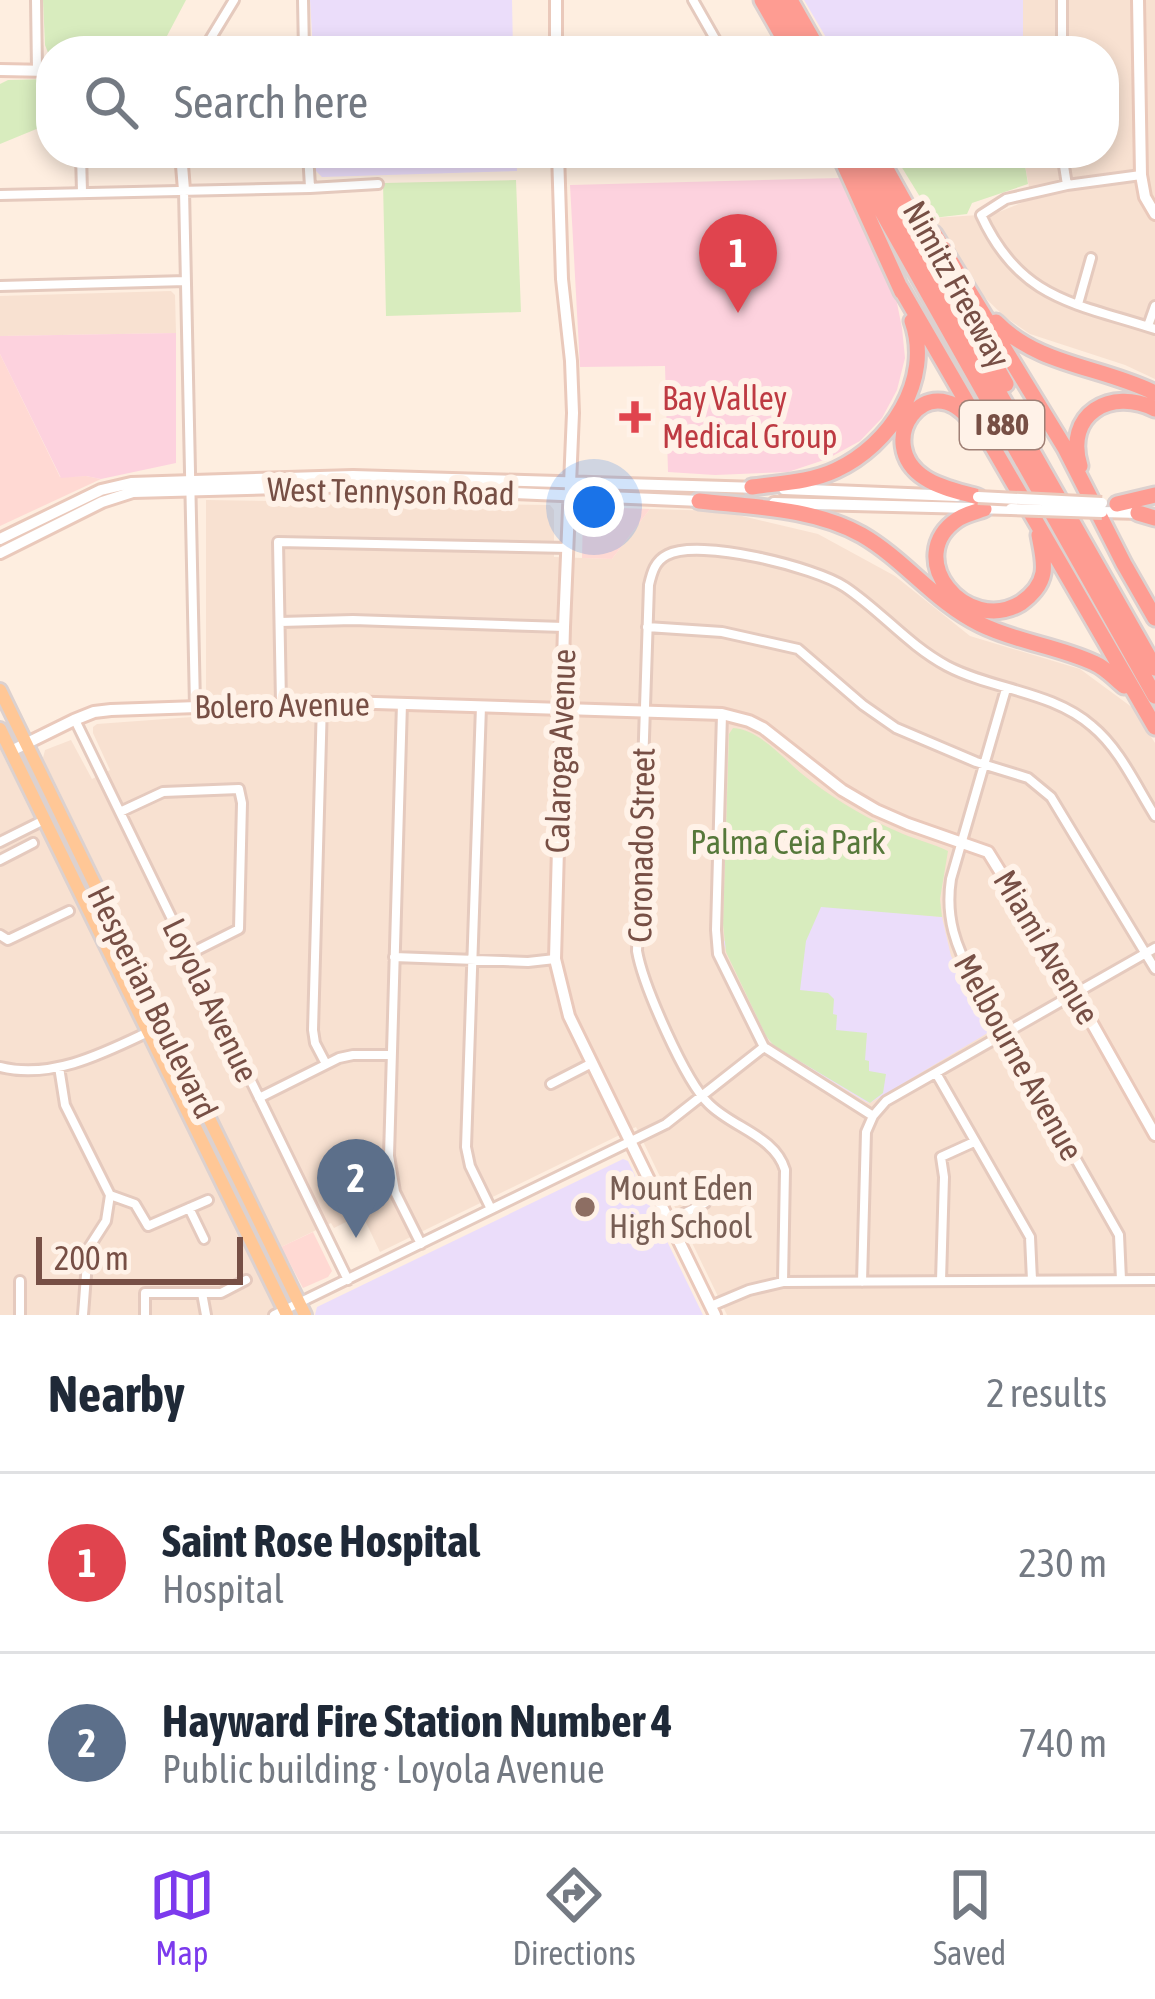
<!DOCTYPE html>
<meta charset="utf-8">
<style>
body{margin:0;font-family:"Asap Condensed",sans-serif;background:#f6f6f7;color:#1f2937}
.scale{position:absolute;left:36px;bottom:30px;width:207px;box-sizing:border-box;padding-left:12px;border:6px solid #774f45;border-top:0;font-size:33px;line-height:42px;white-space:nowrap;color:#774f45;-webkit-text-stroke:9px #fff2e8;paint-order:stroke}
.you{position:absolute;left:594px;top:507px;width:42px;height:42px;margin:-30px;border:9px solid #fff;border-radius:50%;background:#1a73e8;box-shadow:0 0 0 18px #1a73e833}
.badge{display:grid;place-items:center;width:78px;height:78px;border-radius:50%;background:#7c3aed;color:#fff;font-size:39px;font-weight:700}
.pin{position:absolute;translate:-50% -99px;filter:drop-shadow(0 3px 6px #0008)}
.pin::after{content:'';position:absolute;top:63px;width:42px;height:36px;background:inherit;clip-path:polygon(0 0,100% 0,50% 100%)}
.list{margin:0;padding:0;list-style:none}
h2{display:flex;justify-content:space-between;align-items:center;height:156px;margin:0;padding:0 48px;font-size:51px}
h2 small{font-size:39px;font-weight:400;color:#747a83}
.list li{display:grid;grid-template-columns:78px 1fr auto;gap:36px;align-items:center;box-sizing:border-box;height:180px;padding:0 48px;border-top:3px solid #e0e1e3}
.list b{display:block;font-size:45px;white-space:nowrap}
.list p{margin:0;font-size:39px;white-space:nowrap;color:#747a83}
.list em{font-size:39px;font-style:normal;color:#747a83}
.icon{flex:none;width:66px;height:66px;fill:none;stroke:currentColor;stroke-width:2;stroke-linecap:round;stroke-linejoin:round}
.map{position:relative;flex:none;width:1155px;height:1315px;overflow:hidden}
.search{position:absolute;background:#fff;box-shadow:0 6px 18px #0003;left:36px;right:36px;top:36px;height:132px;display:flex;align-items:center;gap:30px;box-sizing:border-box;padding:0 42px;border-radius:48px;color:#747a83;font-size:45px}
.sheet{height:516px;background:#fff}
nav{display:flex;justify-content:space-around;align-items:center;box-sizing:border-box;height:168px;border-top:3px solid #e0e1e3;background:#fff;font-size:33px;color:#747a83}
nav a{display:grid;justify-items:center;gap:6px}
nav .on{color:#7c3aed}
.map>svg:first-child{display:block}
</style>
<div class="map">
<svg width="1155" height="1315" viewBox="0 0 1155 1315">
<rect width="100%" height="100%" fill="#feeee0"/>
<path fill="#f8e1d1" d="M1023,0H1155V379L1125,365L1030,334L1005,317L976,289L933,218L994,214L1031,199L1023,153H1104V51H1023Z
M171,291L175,295L176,333L0,336V296Z
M206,500L550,505L554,510V557L612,559L650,509L721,511L818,534L895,576L970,636L1080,669L1133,708L1155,743V1315H727L636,1127L380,1252L362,1214L334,1228L331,1223L281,1247L43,758L45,750L71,740L92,779L110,770L93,733V727L97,724L206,716Z
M0,749L41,833L44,832L275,1307L273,1308L276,1315H0Z"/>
<path fill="#ffd9d3" d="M0,354L60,477L86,476L101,479L0,526Z
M589,507L650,509L612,559L582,558L583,513Z
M313,1232L332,1271L328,1277L303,1288L281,1247Z"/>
<path fill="#ebddfa" d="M310,0H512L513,51H313Z
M804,0H1023V51H834Z
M316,153H516L517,171L322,177L316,171Z
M752,899L942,917L951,956L991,1031L870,1103L866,1102L774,1046L766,1036L723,943Z
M623,1159L628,1161L703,1315H315L317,1307Z"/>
<path fill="#fdd2de" d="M839,178L896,298L902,328L905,358L897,390L882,418L860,441L827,459L788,472L715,475L668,472L665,366L580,367L570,185Z
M176,333V463L101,479L86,476L61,478L0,354V336Z"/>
<path fill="#d8ecbe" d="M43,0H186L159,51H51V60L45,45Z
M51,79V123L0,144V84L8,80Z
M893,153H1023L1028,184L972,203L967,214L933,218Z
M516,180L521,312L386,316L383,183Z
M733,728C763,730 787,764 811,781C840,803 870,820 903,834C918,840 934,844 948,851L940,899L942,917L821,907L806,941L800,990L828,993L834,999L833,1014L837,1015L836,1030L867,1033L865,1060L869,1061V1071L886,1074L883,1093L870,1103L774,1046L766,1036L726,952L723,924L729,734Z"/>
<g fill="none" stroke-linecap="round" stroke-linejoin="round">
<g stroke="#e5cabe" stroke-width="14">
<path id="street" d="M36,0L37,70
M303,0L304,51
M693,0L722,51
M1062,0V51
M203,51L234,0
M308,153L310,187
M1062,153L1067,185
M81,154L82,192
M1141,175L1067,185L1006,199L981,215C1020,300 1075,303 1155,329
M184,190L195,706
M0,195L310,188L378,184
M0,286L186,281
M1078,304L1091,258
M1148,326L1155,306
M280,622L353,620L564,627
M647,627L722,632L798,649L863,705L896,728L976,762L1028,778L1051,797L1155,969
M1006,689L951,879C945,918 956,947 974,980L1119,1235L1121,1280
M322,702L313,1030L315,1043L326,1064
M281,703L278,542L568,548
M402,703L389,1156L395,1192L421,1244
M481,706L466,1147L470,1166L491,1209
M722,714L716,930L718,954L764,1047L873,1116
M75,720L348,1280
M120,812L163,792L239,789L242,803L239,929L189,954
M0,842L44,820
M0,860L33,843
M0,935L8,940L69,911
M394,957L528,962L555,959
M0,1067C57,1081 113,1048 163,1025
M59,1067L65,1105L110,1195
M936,1073L1030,1237L1032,1280
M551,1084L592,1063
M259,1098L339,1058L353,1055H391
M110,1195L135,1204L148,1226L208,1200
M189,1208L204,1239
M669,1221L705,1203
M20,1281V1315
M941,1281L944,1177L941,1157L974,1142
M783,1282L785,1170C775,1136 733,1128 709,1104C685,1081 643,985 637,951L649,585C652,572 655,561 667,555C699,538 815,567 845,587C881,611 908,645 947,666C993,690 1052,691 1092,726C1120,749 1136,786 1155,816
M862,1282L866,1132L873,1116L886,1101L1155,948
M202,1293L206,1315
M711,1306L749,1290L783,1282L1155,1280
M83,1315L88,1249L106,1221L110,1195
M145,1315V1293H221L246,1280
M274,1315L666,1124L764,1047"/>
</g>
<g stroke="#eac9bb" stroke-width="16">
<path id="secondary" d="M1138,0L1141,175L1145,197L1155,214
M556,51V0
M0,70L51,71
M181,153L184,190
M558,153L562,279L571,361L573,413L564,627L555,959L569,1016L715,1315
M784,489L957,496
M774,503L1011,509
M1102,512L1140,513
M0,539L101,490L131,483L353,476L759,488
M0,553L102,502L133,492L353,486L701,501
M11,751L74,720L94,712L111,710L344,702L722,714L749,721L763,728L842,790L876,810L908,824L988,852L1071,986L1155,1135"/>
</g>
<g stroke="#dcd1cf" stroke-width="18">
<path id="primary" d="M0,690L305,1315
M0,729L287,1315"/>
</g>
<g stroke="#dcd1cf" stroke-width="21">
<path id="highway" d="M762,0L791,51
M776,0L805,51
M790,0L819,51
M839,153L902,292
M849,153L1155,696
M863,153L1155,668
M877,153L1006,384
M934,234L1065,448L1124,564L1155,618
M900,287L1155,727
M996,322C1039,366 1101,366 1155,393
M970,420C928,365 871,443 925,478C940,488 961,492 978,497
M1080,466C1064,414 1111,387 1155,409
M752,487C780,483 811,482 836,470C890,445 933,380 912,321
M699,501C753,507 814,508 862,535C905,560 935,602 980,624C1016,642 1058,646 1094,663C1106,668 1114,678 1124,686
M1117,504L1155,495
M984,509C975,512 966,514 958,519C901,557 966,636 1021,603C1031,596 1041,585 1043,573C1045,561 1041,547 1039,535
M1138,513L1155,518"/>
</g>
<use href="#street" stroke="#fff" stroke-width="8"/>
<use href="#secondary" stroke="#fff" stroke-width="10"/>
<use href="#primary" stroke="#ffc796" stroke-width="12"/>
<use href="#highway" stroke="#fe9c92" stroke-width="15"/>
<g stroke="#eac9bb" stroke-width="16" stroke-linecap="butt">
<path id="secondary-bridge" d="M978,497L1102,503
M1011,509L1102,512"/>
</g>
<use href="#secondary-bridge" stroke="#fff" stroke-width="10"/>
</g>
<path fill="#e0444e" stroke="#fff2e8" stroke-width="4.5" d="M629 399h12v12h12v12h-12v12h-12v-12h-12v-12h12z"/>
<circle fill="#8d6e63" stroke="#fff2e8" stroke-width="4.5" cx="585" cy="1207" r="12"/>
<g text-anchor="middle" stroke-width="12" stroke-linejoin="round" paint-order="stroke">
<rect fill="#fff2e8" stroke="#a08076" stroke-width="3" x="960" y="401" width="84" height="48" rx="9"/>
<g font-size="30" font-weight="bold" fill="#774f45">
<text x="1002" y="435">I 880</text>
</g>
<g font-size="33" fill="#774f45" stroke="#fff2e8">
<text transform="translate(957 284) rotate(61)" y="12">Nimitz Freeway</text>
<text transform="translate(391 491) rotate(1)" y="12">West Tennyson Road</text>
<text transform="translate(282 705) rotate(-1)" y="12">Bolero Avenue</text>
<text transform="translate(560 751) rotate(-88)" y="12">Calaroga Avenue</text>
<text transform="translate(641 845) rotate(-89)" y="12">Coronado Street</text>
<text transform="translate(1047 947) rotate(59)" y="12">Miami Avenue</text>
<text transform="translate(211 1000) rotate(64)" y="12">Loyola Avenue</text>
<text transform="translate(153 1002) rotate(64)" y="12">Hesperian Boulevard</text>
<text transform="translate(1019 1057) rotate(61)" y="12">Melbourne Avenue</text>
</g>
<g font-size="33" fill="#be3a42" stroke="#fff2e8" text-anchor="start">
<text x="662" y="410">Bay Valley<tspan x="662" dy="38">Medical Group</tspan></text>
</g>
<g font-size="33" fill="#56783a" stroke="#fff2e8">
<text x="788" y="854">Palma Ceia Park</text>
</g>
<g font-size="33" fill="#785e54" stroke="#fff2e8" text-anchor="start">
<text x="609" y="1200">Mount Eden<tspan x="609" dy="38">High School</tspan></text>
</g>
</g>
</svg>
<div class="scale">200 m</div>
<div class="you"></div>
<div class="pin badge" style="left:738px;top:313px;background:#e0444e">1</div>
<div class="pin badge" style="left:356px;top:1238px;background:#5c6f8a">2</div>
<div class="search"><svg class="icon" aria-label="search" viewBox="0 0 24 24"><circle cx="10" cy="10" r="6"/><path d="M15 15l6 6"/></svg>Search here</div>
</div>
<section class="sheet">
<h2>Nearby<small>2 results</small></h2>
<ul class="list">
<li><span class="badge" style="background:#e0444e">1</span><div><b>Saint Rose Hospital</b><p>Hospital</p></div><em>230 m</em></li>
<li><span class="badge" style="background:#5c6f8a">2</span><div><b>Hayward Fire Station Number 4</b><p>Public building · Loyola Avenue</p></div><em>740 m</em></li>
</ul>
</section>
<nav>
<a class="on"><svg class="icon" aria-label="map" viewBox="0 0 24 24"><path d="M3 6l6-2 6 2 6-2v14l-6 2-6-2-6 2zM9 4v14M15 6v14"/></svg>Map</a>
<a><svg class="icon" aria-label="directions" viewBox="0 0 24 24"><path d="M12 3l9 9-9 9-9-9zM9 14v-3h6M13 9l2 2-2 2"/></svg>Directions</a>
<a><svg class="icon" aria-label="saved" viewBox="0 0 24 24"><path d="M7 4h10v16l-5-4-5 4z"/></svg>Saved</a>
</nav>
